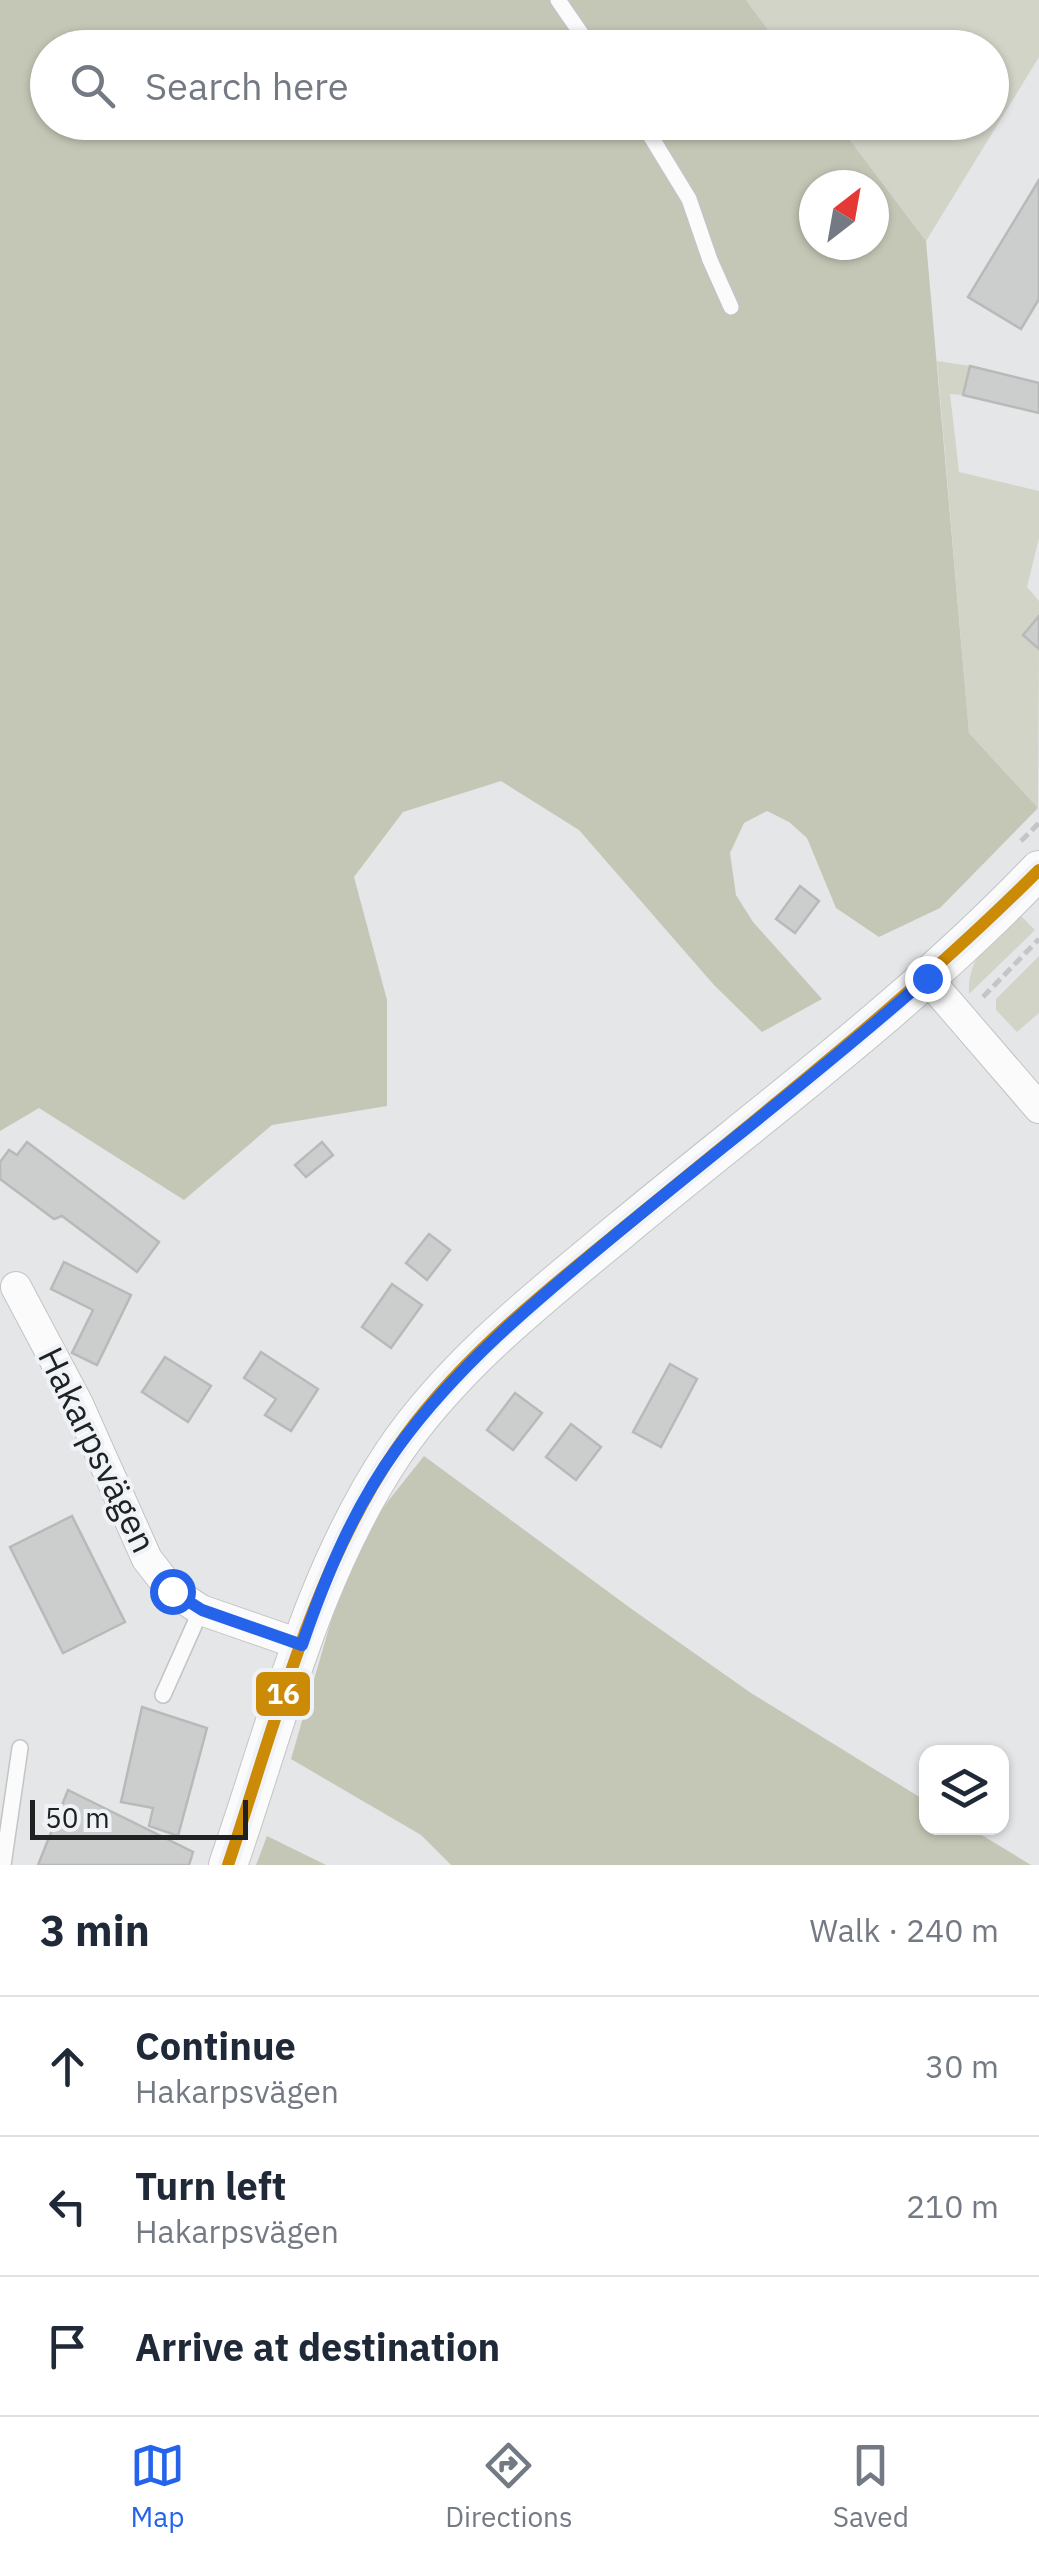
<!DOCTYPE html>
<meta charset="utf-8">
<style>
body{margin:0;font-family:"IBM Plex Sans",sans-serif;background:#f6f6f7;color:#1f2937}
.controls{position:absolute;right:30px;bottom:30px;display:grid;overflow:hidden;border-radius:20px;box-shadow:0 2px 8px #0004}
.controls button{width:90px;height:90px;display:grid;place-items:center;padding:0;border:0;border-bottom:2px solid #e0e1e3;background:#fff;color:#1f2937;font:50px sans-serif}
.compass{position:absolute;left:799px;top:170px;width:90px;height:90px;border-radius:50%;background:#fff;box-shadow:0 2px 8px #0004;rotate:31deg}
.scale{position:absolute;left:30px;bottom:25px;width:218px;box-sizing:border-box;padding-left:10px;border:5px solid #202123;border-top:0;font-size:28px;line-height:35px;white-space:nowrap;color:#202123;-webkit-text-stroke:8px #eff3f7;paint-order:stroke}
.stop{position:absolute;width:30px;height:30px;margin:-22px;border:8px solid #2563eb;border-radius:50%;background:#fff}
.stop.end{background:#2563eb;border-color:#fff;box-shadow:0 2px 10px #0008}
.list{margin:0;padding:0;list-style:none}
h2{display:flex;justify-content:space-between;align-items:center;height:130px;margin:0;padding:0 40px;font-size:42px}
h2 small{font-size:32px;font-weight:400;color:#747a83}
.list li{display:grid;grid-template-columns:65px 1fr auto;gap:30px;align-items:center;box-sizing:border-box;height:140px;padding:0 40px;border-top:2px solid #e0e1e3}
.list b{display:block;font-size:38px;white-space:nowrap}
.list p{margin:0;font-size:32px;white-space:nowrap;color:#747a83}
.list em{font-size:32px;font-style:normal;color:#747a83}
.icon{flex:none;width:55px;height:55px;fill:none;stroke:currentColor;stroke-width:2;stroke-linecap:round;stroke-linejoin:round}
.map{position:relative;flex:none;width:1039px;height:1865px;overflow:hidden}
.search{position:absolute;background:#fff;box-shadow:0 2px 8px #0004;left:30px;right:30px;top:30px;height:110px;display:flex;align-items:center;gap:25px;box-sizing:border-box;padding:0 35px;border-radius:55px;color:#747a83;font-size:38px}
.sheet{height:550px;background:#fff}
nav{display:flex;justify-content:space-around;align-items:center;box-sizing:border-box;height:140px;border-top:2px solid #e0e1e3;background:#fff;font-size:28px;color:#747a83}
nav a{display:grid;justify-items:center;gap:5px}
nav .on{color:#2563eb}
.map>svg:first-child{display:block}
</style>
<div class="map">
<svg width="1039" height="1865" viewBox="0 0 1039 1865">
<rect width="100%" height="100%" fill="#e4e6e8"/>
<path fill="#d2d4c8" d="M746,0H1039V57L926,241L837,123L992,122V48L781,47Z
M937,361L970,366L963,395L950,394L959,472L1039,491V538L1027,587L1039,601V616L1023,635L1039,649L1038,808L969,733Z
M1014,909L1035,930L969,994C967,958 993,935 1014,909Z
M1039,956V1013L1017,1032L996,1010V999Z"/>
<path fill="#c5c7b6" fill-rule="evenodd" d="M0,0H746L781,47L48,48V122L837,123L926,241L969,733L1038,808L940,908L879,937L836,908L807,838L789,822L767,811L744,823L730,853L736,895L753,922L822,999L762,1032L714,985L579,830L501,781L403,812L354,877L387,1000V1106L272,1125L184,1200L39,1108L0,1131ZM814,185H874V245H814Z
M424,1456L633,1610L751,1693L926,1801V1828H970L1031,1865H451L421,1835L291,1759L338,1597L377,1515Z
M267,1836L326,1865H256Z"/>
<path fill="#cccdcd" stroke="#b9b9ba" stroke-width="2.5" d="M1039,180V299L1021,329L968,297Z
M970,366L1039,383V413L963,395Z
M1039,616V649L1023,635Z
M800,886L819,901L795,933L776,919Z
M27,1142L159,1242L137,1272L62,1216L54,1219L0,1179V1162L9,1150L17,1155Z
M322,1142L333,1155L306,1177L295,1165Z
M429,1234L450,1250L427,1280L406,1263Z
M64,1262L131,1295L97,1365L72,1353L93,1310L51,1289Z
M392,1284L422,1305L391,1348L362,1327Z
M261,1352L318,1389L291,1431L265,1415L276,1399L244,1378Z
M165,1357L211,1386L188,1422L142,1392Z
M670,1364L697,1379L661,1447L633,1432Z
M515,1393L542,1413L513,1450L487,1430Z
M571,1424L601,1447L576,1480L546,1457Z
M72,1516L125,1622L63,1653L10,1547Z
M142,1707L207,1728L178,1836L149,1826L153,1808L121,1802Z
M68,1790L193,1852L189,1865H38Z"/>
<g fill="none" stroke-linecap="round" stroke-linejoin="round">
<g stroke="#c2c4c5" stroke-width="18">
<path id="service" d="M558,0L591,48
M642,122L689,199L710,260L731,307
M163,1695L201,1610
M3,1865L20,1748"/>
</g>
<g stroke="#c2c4c5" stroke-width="32">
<path id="minor" d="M927,978L1039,1108
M16,1287L78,1404L147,1559L172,1591L201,1610L302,1645"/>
</g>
<g stroke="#c2c4c5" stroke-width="40">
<path id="tertiary" d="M228,1865C277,1725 311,1576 394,1452C454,1364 539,1298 621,1230C762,1113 912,1003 1039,870"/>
</g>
<path stroke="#c4c5c7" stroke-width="5" stroke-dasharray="10 5" stroke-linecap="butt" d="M1021,841L1039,823
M983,997L1039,939"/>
<use href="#service" stroke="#fbfbfc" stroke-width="15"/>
<use href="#minor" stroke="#fbfbfc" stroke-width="30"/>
<use href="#tertiary" stroke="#fbfbfc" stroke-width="38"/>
<g stroke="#eff3f7" stroke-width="20">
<path id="bus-1" d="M228,1865C275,1725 311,1576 394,1452C460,1354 559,1281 650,1206C783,1097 917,992 1039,870"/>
</g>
<use href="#bus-1" stroke="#cc8b07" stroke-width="12"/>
</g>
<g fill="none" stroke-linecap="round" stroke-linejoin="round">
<path stroke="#2563eb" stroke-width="12" d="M172,1591L202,1610L302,1645C326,1575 354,1507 398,1447C457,1366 533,1303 609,1240C715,1152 824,1069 927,978"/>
</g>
<g text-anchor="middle" stroke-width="8" stroke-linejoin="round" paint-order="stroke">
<g font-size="35" fill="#202123" stroke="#eff3f7">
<text transform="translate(97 1450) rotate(64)" y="12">Hakarpsvägen</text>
</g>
</g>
<rect stroke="#eff3f7" stroke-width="4" x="254" y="1670" width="58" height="48" rx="10" fill="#cc8b07"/>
<g font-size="28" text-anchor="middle" font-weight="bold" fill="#fff">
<text x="283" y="1704">16</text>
</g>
</svg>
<div class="controls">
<button><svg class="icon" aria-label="layers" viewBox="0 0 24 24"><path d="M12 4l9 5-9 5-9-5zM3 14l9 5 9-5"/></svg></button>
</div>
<svg class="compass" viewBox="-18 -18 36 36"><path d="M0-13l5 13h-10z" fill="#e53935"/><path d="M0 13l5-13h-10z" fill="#747a83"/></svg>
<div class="scale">50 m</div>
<div class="stop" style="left:172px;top:1591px"></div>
<div class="stop end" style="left:927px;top:978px"></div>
<div class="search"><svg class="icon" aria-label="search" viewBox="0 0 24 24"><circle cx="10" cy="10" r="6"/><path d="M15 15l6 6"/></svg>Search here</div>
</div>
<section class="sheet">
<h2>3 min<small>Walk · 240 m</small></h2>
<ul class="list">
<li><svg class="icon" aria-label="ahead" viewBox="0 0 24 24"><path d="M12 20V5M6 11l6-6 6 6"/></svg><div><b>Continue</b><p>Hakarpsvägen</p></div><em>30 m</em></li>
<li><svg class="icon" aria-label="left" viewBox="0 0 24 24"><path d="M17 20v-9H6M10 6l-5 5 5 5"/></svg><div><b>Turn left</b><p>Hakarpsvägen</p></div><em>210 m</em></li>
<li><svg class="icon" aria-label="arrive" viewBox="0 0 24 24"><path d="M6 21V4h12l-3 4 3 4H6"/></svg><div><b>Arrive at destination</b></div></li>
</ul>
</section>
<nav>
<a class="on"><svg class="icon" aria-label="map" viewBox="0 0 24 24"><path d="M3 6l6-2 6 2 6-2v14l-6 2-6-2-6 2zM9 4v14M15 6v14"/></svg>Map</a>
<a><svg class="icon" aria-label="directions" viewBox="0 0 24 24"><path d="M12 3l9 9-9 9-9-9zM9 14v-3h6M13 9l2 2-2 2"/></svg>Directions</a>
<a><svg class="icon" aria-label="saved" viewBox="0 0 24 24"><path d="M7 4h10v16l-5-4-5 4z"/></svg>Saved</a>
</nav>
